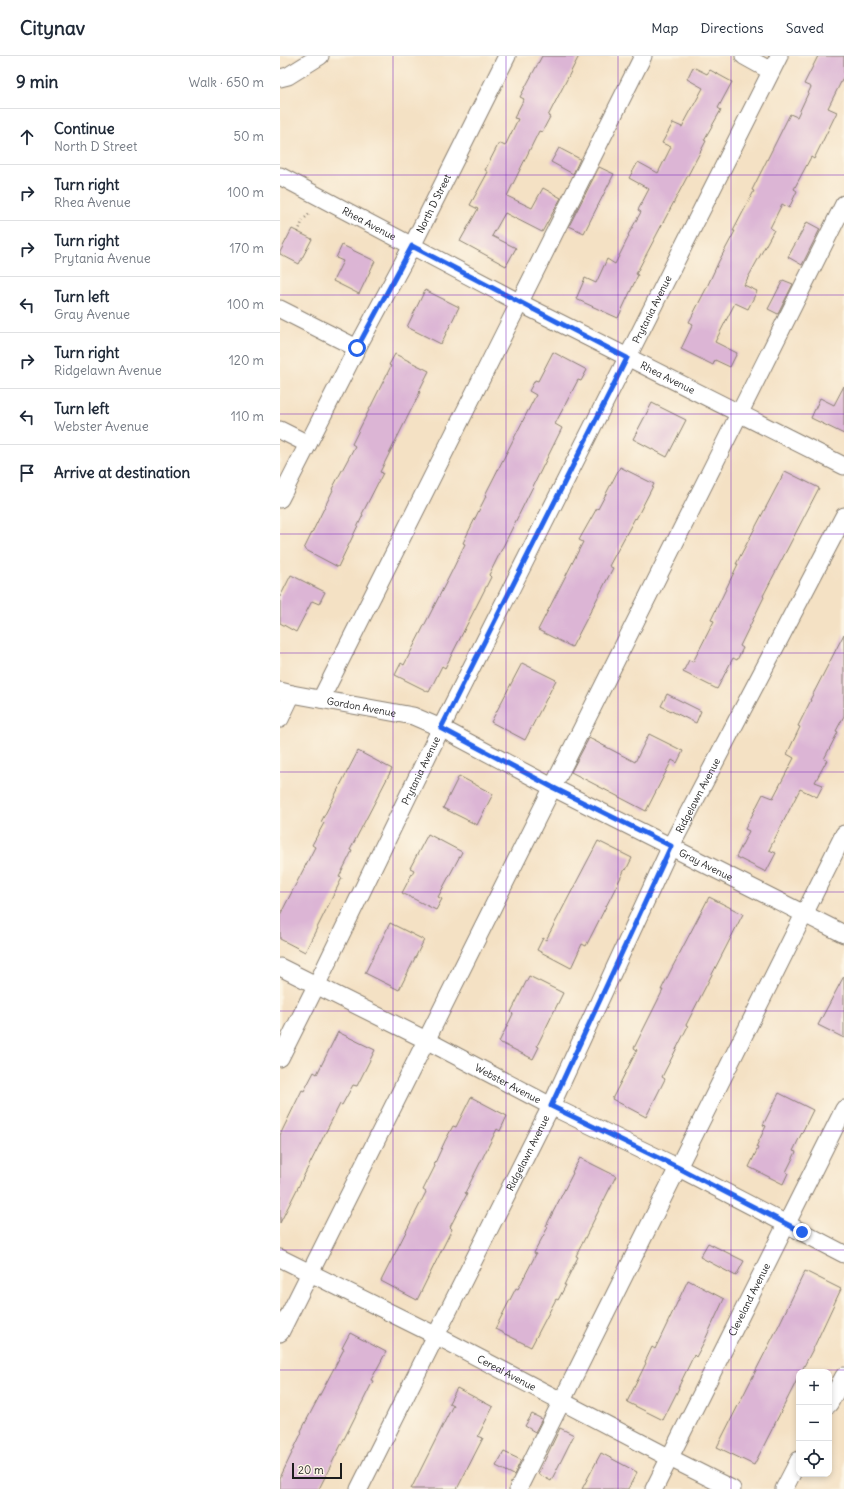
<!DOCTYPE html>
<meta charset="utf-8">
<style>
body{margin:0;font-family:Delius,sans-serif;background:#f2f2f3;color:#1f2937}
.controls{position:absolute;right:12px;bottom:12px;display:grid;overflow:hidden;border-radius:8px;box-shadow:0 2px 6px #0003}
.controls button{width:36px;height:36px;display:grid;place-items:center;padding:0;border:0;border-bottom:1px solid #e0e1e3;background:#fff;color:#1f2937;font:20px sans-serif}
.scale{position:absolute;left:12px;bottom:10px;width:50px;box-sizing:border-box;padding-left:4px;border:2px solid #1c1c1c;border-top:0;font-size:11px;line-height:14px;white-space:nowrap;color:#1c1c1c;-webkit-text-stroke:3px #fcf5e5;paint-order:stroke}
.stop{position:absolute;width:12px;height:12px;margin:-9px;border:3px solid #2563eb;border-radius:50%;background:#fff}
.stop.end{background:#2563eb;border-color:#fff;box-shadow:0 1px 4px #0008}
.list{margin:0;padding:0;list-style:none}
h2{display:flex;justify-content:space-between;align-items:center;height:52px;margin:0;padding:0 16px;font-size:17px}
h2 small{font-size:13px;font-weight:400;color:#747a83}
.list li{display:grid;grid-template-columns:26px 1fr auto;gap:12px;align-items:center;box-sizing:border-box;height:56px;padding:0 16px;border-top:1px solid #e0e1e3}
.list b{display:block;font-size:15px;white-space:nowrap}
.list p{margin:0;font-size:13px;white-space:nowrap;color:#747a83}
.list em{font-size:13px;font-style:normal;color:#747a83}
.icon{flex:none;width:22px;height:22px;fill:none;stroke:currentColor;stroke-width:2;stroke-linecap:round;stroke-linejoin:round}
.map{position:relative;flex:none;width:564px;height:1433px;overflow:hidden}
header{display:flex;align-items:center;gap:24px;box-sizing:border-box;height:56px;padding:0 20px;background:#fff;border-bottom:1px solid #e0e1e3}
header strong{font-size:19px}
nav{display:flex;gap:22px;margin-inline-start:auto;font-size:14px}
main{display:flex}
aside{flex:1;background:#fff}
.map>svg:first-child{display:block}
</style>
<header>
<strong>Citynav</strong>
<nav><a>Map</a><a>Directions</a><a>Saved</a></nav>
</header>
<main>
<aside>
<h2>9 min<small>Walk · 650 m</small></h2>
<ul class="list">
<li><svg class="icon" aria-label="ahead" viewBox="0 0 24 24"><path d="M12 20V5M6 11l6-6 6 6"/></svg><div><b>Continue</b><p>North D Street</p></div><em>50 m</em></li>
<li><svg class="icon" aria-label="right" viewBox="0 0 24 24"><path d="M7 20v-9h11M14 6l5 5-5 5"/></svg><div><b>Turn right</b><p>Rhea Avenue</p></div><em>100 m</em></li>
<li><svg class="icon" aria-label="right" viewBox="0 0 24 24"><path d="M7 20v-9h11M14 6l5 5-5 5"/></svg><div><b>Turn right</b><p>Prytania Avenue</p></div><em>170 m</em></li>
<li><svg class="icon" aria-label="left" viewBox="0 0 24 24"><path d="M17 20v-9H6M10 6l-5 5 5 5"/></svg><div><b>Turn left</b><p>Gray Avenue</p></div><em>100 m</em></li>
<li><svg class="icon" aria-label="right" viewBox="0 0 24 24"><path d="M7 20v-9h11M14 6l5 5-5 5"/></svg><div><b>Turn right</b><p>Ridgelawn Avenue</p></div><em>120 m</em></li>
<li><svg class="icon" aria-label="left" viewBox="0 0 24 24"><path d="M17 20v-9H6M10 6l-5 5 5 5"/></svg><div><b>Turn left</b><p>Webster Avenue</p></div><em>110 m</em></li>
<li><svg class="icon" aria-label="arrive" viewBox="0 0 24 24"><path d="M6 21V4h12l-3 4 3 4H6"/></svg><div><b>Arrive at destination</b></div></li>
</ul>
</aside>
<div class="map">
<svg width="564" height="1433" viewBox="0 0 564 1433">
<rect width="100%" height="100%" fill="#fcf5e5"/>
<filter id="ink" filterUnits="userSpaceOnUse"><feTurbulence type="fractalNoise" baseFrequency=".025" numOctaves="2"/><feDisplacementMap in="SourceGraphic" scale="8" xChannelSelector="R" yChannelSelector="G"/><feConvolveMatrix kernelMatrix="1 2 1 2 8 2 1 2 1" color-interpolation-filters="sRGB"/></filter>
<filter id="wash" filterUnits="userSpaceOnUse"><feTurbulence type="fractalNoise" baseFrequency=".012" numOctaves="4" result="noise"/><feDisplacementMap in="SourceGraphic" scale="16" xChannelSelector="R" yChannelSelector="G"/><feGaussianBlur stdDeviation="0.9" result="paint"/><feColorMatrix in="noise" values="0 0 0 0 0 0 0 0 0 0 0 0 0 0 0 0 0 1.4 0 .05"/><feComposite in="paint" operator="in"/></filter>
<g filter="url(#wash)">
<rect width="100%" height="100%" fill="#f4e1c4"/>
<g id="blocks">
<path fill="#dcb5d5" d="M262,0H299L268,60L270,61L262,76L259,75L227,140L252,152L263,132L281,142L262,176L225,157L212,180L236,192L226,210L180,185L198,153L190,149L208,116L205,114L219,87L225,90L238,63L234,62L244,43L240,41Z
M538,0H564V20L548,52L557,56L534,103L531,101L514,133L517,135L509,152L502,148L490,172L494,174L464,229L477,235L468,253L455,247L435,286L457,297L450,311L435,304L433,309L401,293L413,268L409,266L426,233L439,205L455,175H453L474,135L472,134L510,58L517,61L531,31L524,28Z
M413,11L427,18L430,14L452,26L438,52L441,54L424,84L426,85L356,218L358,219L338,262L296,243L305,222L316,227L327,203L335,208L349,180L348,179L361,156L358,154L369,133L349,122L358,106L378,117L391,91L382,87L393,67L402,71L423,32L407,23Z
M279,92L300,103L293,118L271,106Z
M319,111L334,118L304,177L289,170Z
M527,166L540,173L522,209L508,201Z
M12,173L32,183L19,208L0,198V196Z
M62,189L95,205L79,238L53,225L63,205L56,202Z
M503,224L513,228L498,258L488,253Z
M145,234L179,251L161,288L127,271Z
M273,296L307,314L301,325L298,324L275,368L282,372L209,519L211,521L201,541L165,612L162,610L149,636L115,619L121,607L124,609L172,515L185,488L183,487L206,440L205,439L256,339L249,335L255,324L258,325Z
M115,298L149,315L139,335L140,336L100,416L103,417L82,458L83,459L58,511L24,493L53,434L52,433L75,390L72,388L111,310L109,309Z
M564,330V378L531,362L540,342L554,349Z
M372,347L406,364L387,401L353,383Z
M340,411L374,428L356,463L355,462L329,510L333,512L292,591L258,574L303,486L299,484L317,452L318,453Z
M505,415L539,432L483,540L484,541L460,590L463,592L457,604L453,602L437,633L403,616L409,604L413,606L434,565L431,564L458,508H456Z
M11,519L45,536L39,548L32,545L16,576L0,567V541Z
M564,578V660L556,675L558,676L544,703L547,704L535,726L543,729L537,741L520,733L489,794L496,797L486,816L456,801L469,775L465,773L483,738L493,742L514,702L507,698L520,671L518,670L531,644H530Z
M242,607L276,624L245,684L211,666Z
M387,638L421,655L416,667L381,650Z
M369,678L403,695L397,707L392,704L366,755L291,716L309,682L355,706Z
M78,695L112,713L70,794L72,795L59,821L62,822L25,896L0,883V859L35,791L32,789L44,767L41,766Z
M179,720L213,738L197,769L163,752Z
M148,778L182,796L158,841L162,843L156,854L122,837L134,814L130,812Z
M318,785L352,802L346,814L345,813L306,890L302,888L291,912L257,894L263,882L266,884Z
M429,841L463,858L406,969L408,970L382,1021L385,1023L366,1061L332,1043L357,994L354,992L383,934H381L393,910Z
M110,867L144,884L119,934L85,917Z
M249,920L283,937L257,990L259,991L253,1003L219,986L233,958L231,956Z
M564,920V982L538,969Z
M58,976L95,994L77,1030L73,1029L62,1049L60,1048L0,1167V1079L22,1034L24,1035L34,1016L37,1018Z
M499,1037L533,1054L513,1095L516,1096L506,1116L508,1117L503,1128L469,1111L478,1092L476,1091L486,1070L483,1069Z
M191,1041L227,1060L220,1075L217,1073L185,1137L187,1138L170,1171L172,1173L137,1244L101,1225L146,1136L143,1134L155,1110L154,1109L165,1085L173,1070L176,1071Z
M300,1102L336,1120L296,1200L298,1201L284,1229H286L278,1244L276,1243L251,1291L215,1273L236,1232L238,1233L256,1198L254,1197L268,1171L266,1170L293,1117L292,1116Z
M428,1187L464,1205L456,1220L420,1201Z
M525,1215L561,1233L534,1291L521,1316H519V1320L474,1409L437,1391L499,1269Z
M408,1224L444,1243L424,1286L416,1301L414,1299L398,1332H399L383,1364L347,1346L366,1307L365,1306L372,1291L375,1293Z
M70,1277L106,1296L91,1324L93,1325L39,1433H0V1422L22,1376L21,1375L64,1293L62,1292Z
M177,1332L213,1351L198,1380L203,1382L177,1433H131L173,1349L169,1347Z
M252,1358L262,1363L255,1376L245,1370Z
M280,1372L294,1379L271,1425L258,1418Z
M224,1396L241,1404L234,1419L216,1410Z
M321,1397L357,1416L348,1433H302Z"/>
</g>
</g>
<g filter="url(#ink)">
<use href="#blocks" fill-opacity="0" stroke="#887e70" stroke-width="1"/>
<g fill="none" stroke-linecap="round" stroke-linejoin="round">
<g stroke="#887e70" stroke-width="19">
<g id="minor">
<path d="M464,0L491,15"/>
<path d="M0,22L8,20L40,0"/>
<path id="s1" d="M0,120L240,247L564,410"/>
<path d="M0,253L77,292"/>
<path d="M0,374L28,388"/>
<path id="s2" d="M0,443L77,292L132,190L227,0"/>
<path id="s3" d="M0,635L12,638L133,660L161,672L272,731L564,878"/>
<path d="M41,643L363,0"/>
<path d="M0,663L12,638"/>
<path id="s4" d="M0,911L146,984L271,1050L397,1111L564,1198"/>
<path id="s5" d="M0,1002L36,930L161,672L499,0"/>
<path id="s6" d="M0,1202L157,1280L390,1402L452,1433"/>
<path d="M0,1277L564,148"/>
<path d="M549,1348L564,1320"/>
<path id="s7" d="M79,1433L271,1050L391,790L564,460"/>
<path d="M238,1433L564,778"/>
<path id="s8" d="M374,1433L564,1053"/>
<path d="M504,1433L519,1404"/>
</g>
</g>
<path stroke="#887e70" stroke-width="2.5" stroke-dasharray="1 3" stroke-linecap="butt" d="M18,176L23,164L29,158"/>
<use href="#minor" stroke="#fff" stroke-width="17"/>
</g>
</g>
<g fill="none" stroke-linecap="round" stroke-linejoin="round" filter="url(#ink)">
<path stroke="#2563eb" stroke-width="5" d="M77,292L132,190L347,302L161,672L272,731L391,790L271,1050L397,1111L522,1176"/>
</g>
<path fill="none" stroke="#7b2cbf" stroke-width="1" stroke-opacity="0.55" d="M113,0V1433M226,0V1433M338,0V1433M451,0V1433M0,119H564M0,239H564M0,358H564M0,478H564M0,597H564M0,716H564M0,836H564M0,955H564M0,1075H564M0,1194H564M0,1314H564"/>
<g text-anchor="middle" stroke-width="3" stroke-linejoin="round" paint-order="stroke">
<g font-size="10" fill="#1c1c1c" stroke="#fcf5e5">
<text dy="4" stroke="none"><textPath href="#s2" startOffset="333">North D Street</textPath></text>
<text dy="4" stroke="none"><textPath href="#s1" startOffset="101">Rhea Avenue</textPath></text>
<text dy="4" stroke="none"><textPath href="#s5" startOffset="836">Prytania Avenue</textPath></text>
<text dy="4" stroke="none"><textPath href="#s1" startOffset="437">Rhea Avenue</textPath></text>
<text dy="4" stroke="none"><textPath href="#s3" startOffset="83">Gordon Avenue</textPath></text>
<text dy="4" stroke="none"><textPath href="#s5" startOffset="320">Prytania Avenue</textPath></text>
<text dy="4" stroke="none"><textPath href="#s7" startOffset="772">Ridgelawn Avenue</textPath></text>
<text dy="4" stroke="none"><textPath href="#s3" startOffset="464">Gray Avenue</textPath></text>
<text dy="4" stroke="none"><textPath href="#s4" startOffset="256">Webster Avenue</textPath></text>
<text dy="4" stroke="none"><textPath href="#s7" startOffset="376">Ridgelawn Avenue</textPath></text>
<text dy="4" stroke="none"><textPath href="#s8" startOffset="212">Cleveland Avenue</textPath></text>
<text dy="4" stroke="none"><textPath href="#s6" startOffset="254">Cereal Avenue</textPath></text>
</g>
</g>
</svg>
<div class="controls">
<button>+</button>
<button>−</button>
<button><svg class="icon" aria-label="locate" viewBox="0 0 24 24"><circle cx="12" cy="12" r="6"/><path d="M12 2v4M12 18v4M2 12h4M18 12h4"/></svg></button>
</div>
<div class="scale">20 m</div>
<div class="stop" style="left:77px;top:292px"></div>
<div class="stop end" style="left:522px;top:1176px"></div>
</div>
</main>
